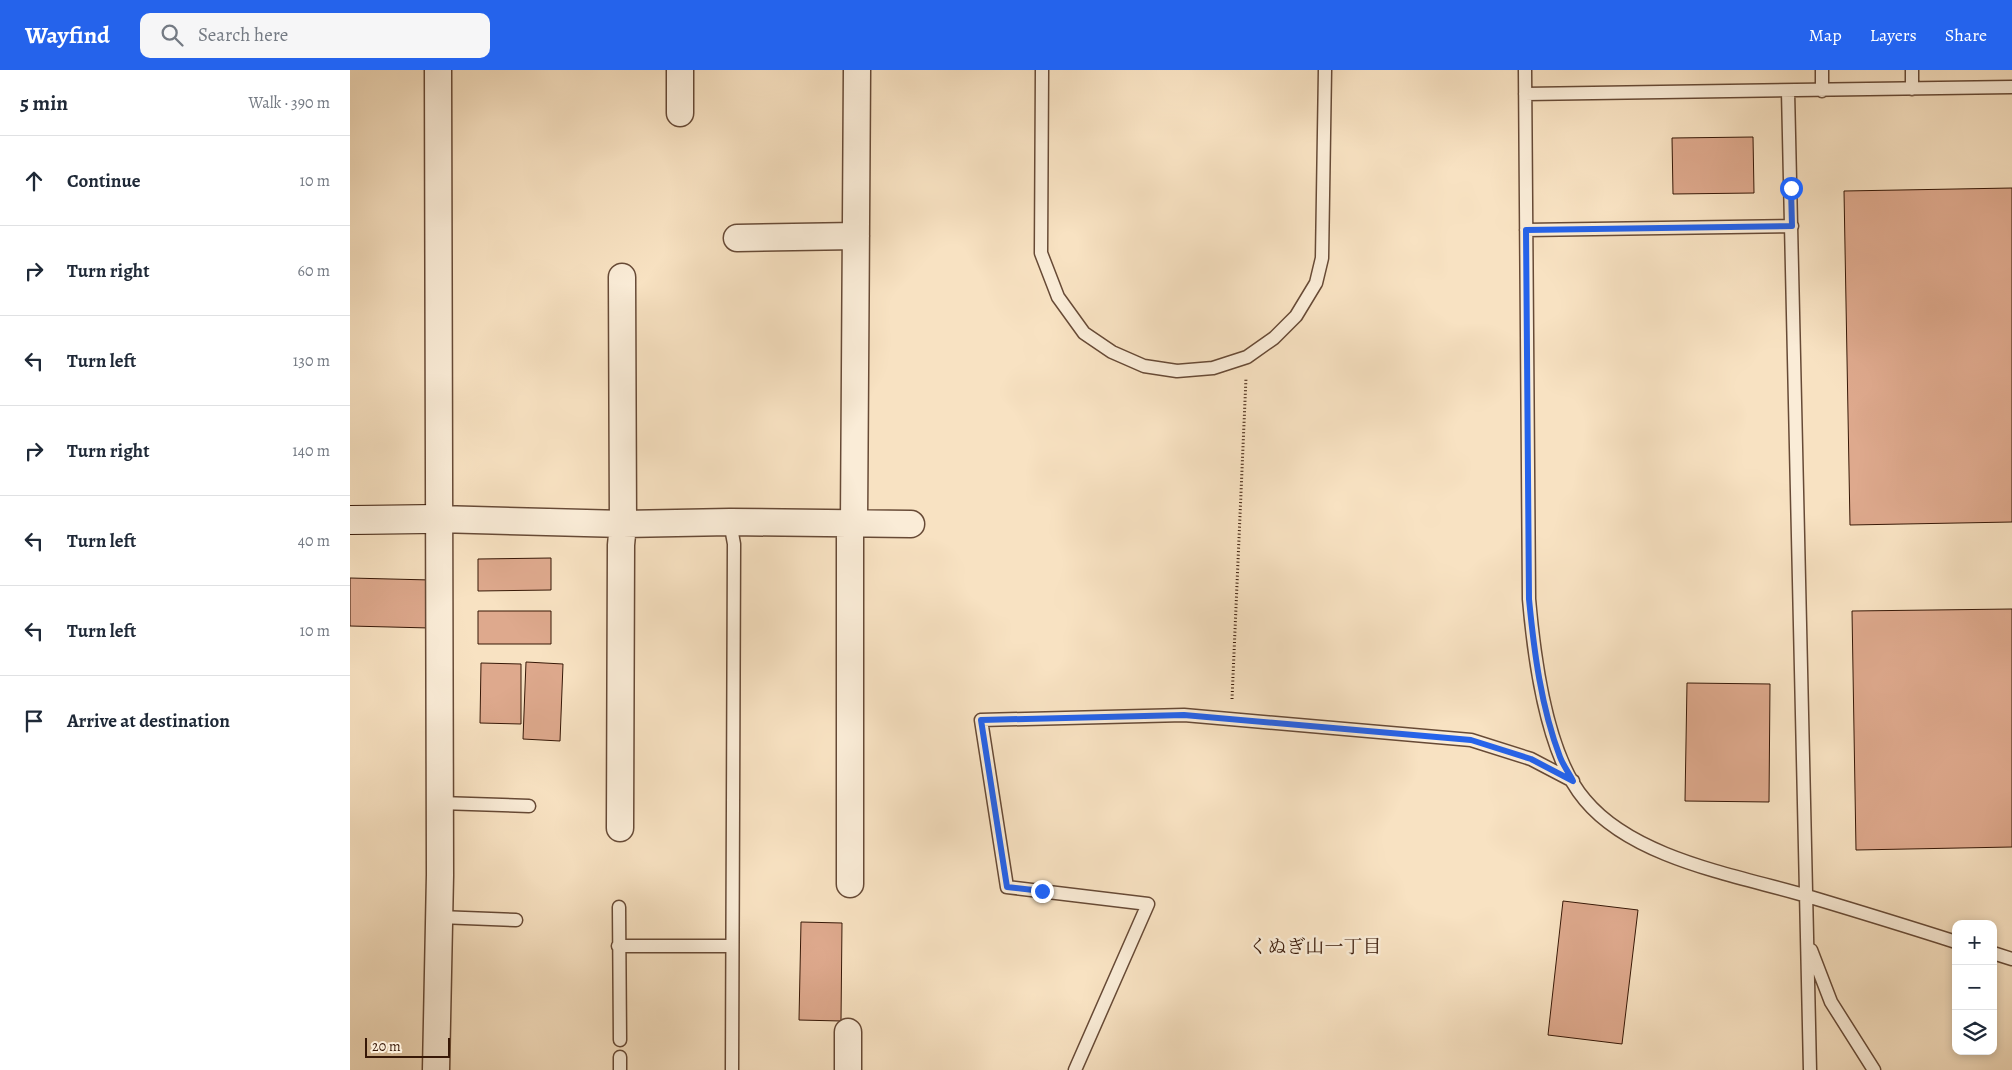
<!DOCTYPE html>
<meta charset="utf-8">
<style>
body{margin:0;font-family:Alegreya,"Noto Serif JP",serif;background:#f6f6f7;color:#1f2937}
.controls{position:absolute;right:15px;bottom:15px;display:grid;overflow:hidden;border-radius:10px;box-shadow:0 2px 8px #0003}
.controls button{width:45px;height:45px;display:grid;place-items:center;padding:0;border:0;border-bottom:1px solid #e0e1e3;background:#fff;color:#1f2937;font:25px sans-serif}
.scale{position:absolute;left:15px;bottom:12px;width:85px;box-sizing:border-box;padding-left:5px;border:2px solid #371807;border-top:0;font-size:14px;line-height:18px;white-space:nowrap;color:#371807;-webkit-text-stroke:4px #faecd7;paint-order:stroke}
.stop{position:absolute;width:15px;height:15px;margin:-11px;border:4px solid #2563eb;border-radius:50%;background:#fff}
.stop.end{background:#2563eb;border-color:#fff;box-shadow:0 1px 5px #0008}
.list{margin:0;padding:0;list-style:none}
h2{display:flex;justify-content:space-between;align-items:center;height:65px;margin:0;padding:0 20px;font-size:21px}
h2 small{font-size:16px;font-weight:400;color:#747a83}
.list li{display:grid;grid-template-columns:32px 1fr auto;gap:15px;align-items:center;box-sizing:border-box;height:90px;padding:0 20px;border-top:1px solid #e0e1e3}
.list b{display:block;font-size:19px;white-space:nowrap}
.list em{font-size:16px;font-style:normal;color:#747a83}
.icon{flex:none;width:28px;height:28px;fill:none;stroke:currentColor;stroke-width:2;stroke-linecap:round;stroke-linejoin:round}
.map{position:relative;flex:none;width:1662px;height:1000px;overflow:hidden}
header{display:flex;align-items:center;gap:30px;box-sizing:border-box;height:70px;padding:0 25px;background:#2563eb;color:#fff}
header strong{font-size:24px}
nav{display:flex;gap:28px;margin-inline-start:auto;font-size:18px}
.search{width:350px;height:45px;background:#f6f6f7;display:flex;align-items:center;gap:12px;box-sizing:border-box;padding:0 18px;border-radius:10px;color:#747a83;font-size:19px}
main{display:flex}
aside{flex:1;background:#fff}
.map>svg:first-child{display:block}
</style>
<header>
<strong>Wayfind</strong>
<div class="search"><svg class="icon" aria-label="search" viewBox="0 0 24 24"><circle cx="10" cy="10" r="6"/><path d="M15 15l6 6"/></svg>Search here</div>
<nav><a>Map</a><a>Layers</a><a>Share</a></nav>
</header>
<main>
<aside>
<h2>5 min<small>Walk · 390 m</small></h2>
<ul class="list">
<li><svg class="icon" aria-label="ahead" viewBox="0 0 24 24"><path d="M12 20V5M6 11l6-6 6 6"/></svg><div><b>Continue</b></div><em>10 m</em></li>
<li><svg class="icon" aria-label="right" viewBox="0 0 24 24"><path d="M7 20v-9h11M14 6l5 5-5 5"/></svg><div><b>Turn right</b></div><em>60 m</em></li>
<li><svg class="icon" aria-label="left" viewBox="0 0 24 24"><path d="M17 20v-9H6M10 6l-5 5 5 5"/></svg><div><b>Turn left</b></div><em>130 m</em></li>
<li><svg class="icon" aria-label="right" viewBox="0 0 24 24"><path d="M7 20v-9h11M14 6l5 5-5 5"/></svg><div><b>Turn right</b></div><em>140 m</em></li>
<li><svg class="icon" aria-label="left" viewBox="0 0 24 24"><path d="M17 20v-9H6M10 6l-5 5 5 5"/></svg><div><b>Turn left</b></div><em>40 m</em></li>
<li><svg class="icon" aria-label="left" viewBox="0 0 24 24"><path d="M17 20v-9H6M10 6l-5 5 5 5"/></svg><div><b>Turn left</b></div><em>10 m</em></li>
<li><svg class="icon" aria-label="arrive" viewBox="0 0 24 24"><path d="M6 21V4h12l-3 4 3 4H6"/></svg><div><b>Arrive at destination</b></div></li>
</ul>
</aside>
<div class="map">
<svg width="1662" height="1000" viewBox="0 0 1662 1000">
<rect width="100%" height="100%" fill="#f8e2c2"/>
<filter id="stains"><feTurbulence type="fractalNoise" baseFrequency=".004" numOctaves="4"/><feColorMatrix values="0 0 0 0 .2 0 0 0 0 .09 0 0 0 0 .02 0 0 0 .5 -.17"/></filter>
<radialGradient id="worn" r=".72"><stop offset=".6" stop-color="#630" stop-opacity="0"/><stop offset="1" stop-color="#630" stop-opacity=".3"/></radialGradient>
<path fill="#dea98d" stroke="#371807" d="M1403,67L1404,123L1323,124L1322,68Z
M1662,118V452L1500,455L1494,121Z
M201,488V520L128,521V489Z
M0,508L81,510L80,558L0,556Z
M1662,539V777L1506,780L1502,541Z
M128,541H201V574H128Z
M176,592L213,594L210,671L173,669Z
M131,593L171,594V654L130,653Z
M1337,613L1420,614L1419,732L1335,731Z
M1213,831L1288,840L1272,974L1198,965Z
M451,852L492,853L491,951L449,950Z"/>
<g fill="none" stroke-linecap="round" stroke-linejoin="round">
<g stroke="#674a36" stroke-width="15">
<path id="lane" d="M692,0L691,183L708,227L734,263L762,282L794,296L827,301L863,298L897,287L924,268L946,246L966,213L972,188L975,0
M1175,0L1179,529C1184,587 1196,685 1235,730C1284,789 1386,805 1457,826C1507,841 1556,856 1606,872
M1472,0V21
M1562,19V0
M1438,21L1460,1000
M1175,24L1662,17
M1176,160L1442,156
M380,452L384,474L382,1000
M90,733L179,736
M269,837L270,970
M89,847L166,850
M268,876H382
M1461,880L1481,932L1524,1000
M1643,883L1662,889
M270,1000V987
M725,1000L798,834L657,817L631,650L834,645L1121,670L1181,689L1223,711"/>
</g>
<g stroke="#674a36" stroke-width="29">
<path id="street" d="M330,0V43
M387,168L506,166
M88,449L273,454L380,452L561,454
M500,453V814
M504,453L507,0
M270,758L271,475L273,454L272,207
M86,1000L90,805L88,0
M498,1000V962"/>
</g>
<g stroke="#371807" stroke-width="30">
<path id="secondary" d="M0,450L88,449"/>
</g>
<path stroke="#371807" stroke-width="3" stroke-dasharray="1 2.5" stroke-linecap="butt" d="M882,629L896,308"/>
<use href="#lane" stroke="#faecd7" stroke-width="12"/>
<use href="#street" stroke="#faecd7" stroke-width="26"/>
<use href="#secondary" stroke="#faecd7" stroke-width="28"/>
</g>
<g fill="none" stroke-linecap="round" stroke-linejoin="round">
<path stroke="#2563eb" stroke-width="6" d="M692,821L657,817L631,650L834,645L1121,670L1181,689L1223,711C1219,703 1213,695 1210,687C1191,637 1184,581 1179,529L1176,160L1442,156L1441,118"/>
</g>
<g text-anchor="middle" stroke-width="5" stroke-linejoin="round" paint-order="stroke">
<g font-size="19" fill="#371807" stroke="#faecd7">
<text x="965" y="883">くぬぎ山一丁目</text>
</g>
</g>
<rect width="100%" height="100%" filter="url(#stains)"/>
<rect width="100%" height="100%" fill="url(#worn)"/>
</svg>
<div class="controls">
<button>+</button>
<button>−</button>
<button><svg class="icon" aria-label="layers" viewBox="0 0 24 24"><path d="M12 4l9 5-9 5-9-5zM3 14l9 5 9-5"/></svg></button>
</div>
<div class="scale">20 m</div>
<div class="stop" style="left:1441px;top:118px"></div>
<div class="stop end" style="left:692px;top:821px"></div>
</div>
</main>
